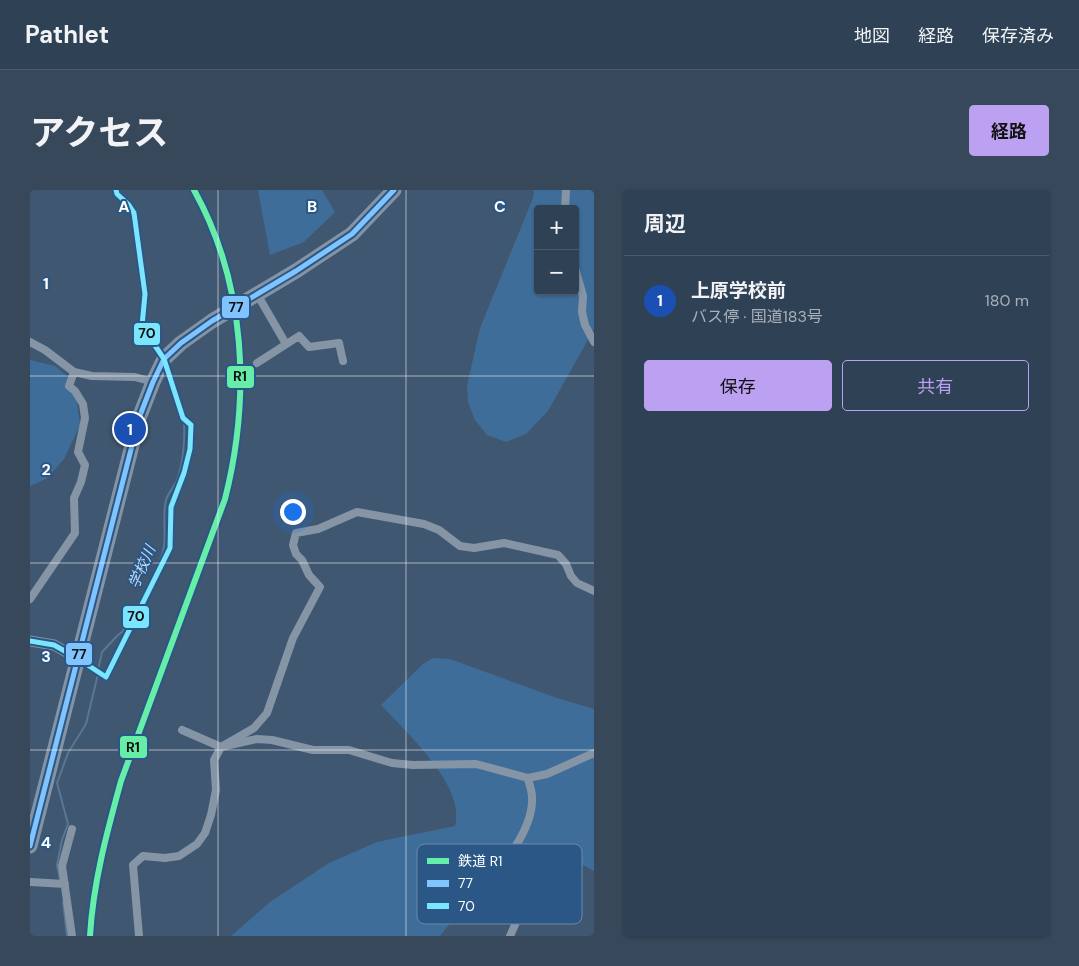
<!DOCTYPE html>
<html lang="ja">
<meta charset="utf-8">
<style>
body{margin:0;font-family:"DM Sans","Noto Sans JP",sans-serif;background:#37485a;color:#f1f3f6}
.controls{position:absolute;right:15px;top:15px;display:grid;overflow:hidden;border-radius:5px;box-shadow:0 1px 4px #0004}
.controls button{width:45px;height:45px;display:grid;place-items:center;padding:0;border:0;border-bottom:1px solid #4a5a6b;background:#2f4154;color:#f1f3f6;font:25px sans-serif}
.you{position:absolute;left:262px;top:321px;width:18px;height:18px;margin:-12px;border:4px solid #fff;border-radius:50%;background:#1a73e8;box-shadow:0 0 0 8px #1a73e833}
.badge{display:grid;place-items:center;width:32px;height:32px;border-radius:50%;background:#bca0f2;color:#fff;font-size:16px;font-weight:700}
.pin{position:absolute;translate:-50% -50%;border:2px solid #fff;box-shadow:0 1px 5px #0006}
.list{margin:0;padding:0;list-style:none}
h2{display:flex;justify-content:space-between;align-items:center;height:65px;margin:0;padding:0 20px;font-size:21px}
h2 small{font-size:16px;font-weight:400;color:#a7afb8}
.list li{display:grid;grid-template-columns:32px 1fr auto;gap:15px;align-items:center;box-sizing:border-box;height:90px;padding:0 20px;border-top:1px solid #4a5a6b}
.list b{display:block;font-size:19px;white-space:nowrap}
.list p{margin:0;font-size:16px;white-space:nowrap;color:#a7afb8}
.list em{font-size:16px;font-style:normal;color:#a7afb8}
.actions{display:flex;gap:10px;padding:15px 20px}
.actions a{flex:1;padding:11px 0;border:1px solid #bca0f2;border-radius:5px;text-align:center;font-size:18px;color:#bca0f2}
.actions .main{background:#bca0f2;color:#111}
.map{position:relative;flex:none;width:564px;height:746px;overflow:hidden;border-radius:5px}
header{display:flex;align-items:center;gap:30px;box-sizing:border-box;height:70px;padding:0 25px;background:#2f4154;border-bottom:1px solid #4a5a6b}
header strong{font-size:24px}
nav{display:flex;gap:28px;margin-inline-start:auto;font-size:18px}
.intro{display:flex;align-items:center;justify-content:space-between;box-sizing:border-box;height:120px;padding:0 30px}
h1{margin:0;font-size:35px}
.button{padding:12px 22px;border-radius:5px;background:#bca0f2;color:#111;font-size:18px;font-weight:700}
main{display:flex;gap:30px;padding:0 30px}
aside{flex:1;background:#2f4154;border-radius:5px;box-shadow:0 1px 4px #0004}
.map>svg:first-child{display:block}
</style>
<header>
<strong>Pathlet</strong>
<nav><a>地図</a><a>経路</a><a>保存済み</a></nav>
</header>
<div class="intro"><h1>アクセス</h1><a class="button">経路</a></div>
<main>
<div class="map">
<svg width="564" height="746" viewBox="0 0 564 746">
<rect width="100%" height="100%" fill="#3f5770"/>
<path fill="#3f6d9a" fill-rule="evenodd" d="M228,0H292L305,22L274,52L240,65Z
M504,0H564V139L518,221L496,244L476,252L457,245L445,230L438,212L437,196L450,138L503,8ZM508,19H545V101H508Z
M0,170L25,176L37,186L46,204L50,235L34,269L16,289L0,296Z
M403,468L420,469L527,508L564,519V681C544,670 520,656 495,658C474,661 425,728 410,746H201L240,712L299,673L347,652L425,636C436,596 376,542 351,515L393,474Z"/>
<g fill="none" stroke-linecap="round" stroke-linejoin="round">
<path stroke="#587795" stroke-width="2" d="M130,370C139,352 131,330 136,310C138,303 144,297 147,290C153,276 155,248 154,233
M68,480L72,462L88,445L92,442L109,413
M30,690L27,675L32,650L38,634L27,593L38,563L56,534L68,484
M33,712L37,746"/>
<path stroke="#8595a6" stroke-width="8" d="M535,19L536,0
M545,78L553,106L552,122L555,135L564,152
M227,104L256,154
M0,152L15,160L44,182L62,186L105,187L123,192
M227,173L269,146L279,157L309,153L313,171
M0,409L45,343L44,308L51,292L55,275L48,262L55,228L53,214L45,201L39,196L44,182
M47,468L76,487L140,358L141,317L154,283L160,259L161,235L153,228L134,169L112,136L115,104L104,23L98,14L87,4L86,0
M152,540L191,557L227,549L242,550L283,560H319L362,573L383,575L446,574L498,588L517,584L564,563
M0,692L35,694
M42,746L32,676L42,639
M109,746L103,675L113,666L135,668L149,666L167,654L175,643L181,625L186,600L184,570L191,557L224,538L237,523L263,448L290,397L279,385L272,370L266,364L263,355L266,343L288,339L327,322L394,334L409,340L430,356L444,358L474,353L528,365L536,374L541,386L547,393L564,401
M480,746L492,719C488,709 473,692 473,682C474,673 480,664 485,657C494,643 503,625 502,607C502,600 499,594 498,588"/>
<path stroke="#8091a2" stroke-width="11" d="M0,451L24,455L47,468"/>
<path stroke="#8594a5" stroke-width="15" d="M0,656L109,228L123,192L134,169L151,153L182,131L266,81L322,44L364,0"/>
<g stroke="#2a5785" stroke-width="9">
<path id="bus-1" d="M0,656L109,228L123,192L134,169L151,153L182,131L266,81L322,44L364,0"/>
</g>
<g stroke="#2a5785" stroke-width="9">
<path id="bus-2" d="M0,451L24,455L47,468L76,487L140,358L141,317L154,283L160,259L161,235L153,228L134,169L112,136L115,104L104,23L98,14L87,4L86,0"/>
</g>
<use href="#bus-1" stroke="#80c4ff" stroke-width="5"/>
<use href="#bus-2" stroke="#7ae5fd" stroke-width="5"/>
<g stroke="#2a5785" stroke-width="10">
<path id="rail-1" d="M60,746C63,693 77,642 91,591L195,309C221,206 216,94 164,0"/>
</g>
<use href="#rail-1" stroke="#66eda8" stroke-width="6"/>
</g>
<path fill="none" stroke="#fff" stroke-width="1" stroke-opacity="0.55" d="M188,0V746M376,0V746M0,186H564M0,373H564M0,560H564"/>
<g text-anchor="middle" stroke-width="4" stroke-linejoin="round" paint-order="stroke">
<g font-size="15" font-style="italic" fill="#c1d8ee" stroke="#2a5785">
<text transform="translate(112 377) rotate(-66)" y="5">学校川</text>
</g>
</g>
<rect x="387" y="654" width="165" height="80" rx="8" fill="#2a5785" stroke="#6a89aa" stroke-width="1"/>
<rect x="397" y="668" width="22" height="6" fill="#66eda8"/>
<rect x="397" y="690" width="22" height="7" fill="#80c4ff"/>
<rect x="397" y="713" width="22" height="6" fill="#7ae5fd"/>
<g font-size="14" fill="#fff">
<text x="428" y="676">鉄道 R1</text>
<text x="428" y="698">77</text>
<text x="428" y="721">70</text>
</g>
<g font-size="16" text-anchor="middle" font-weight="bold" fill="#fff" stroke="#2a5785" stroke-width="4" stroke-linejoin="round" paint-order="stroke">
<text x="94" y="22">A</text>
<text x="282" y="22">B</text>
<text x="470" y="22">C</text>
<text x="16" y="99">1</text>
<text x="16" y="285">2</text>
<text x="16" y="472">3</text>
<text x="16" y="658">4</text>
</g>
<g stroke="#2a5785" stroke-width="2">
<rect x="191" y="105" width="29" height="24" rx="5" fill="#80c4ff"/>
<rect x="103" y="132" width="28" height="24" rx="5" fill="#7ae5fd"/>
<rect x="196" y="175" width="29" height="24" rx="5" fill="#66eda8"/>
<rect x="92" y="415" width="28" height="24" rx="5" fill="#7ae5fd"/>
<rect x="35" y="452" width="28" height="24" rx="5" fill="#80c4ff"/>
<rect x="89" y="545" width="29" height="24" rx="5" fill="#66eda8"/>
</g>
<g font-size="14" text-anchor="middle" font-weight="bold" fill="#111">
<text x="206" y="122">77</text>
<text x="117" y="148">70</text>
<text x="210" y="191">R1</text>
<text x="106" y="431">70</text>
<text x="49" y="469">77</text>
<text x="103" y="562">R1</text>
</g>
</svg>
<div class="controls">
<button>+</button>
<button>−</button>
</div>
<div class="you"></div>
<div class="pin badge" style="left:100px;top:239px;background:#1a4fb4">1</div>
</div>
<aside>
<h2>周辺<small></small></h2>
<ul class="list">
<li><span class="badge" style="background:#1a4fb4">1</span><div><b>上原学校前</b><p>バス停 · 国道183号</p></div><em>180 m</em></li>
</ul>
<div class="actions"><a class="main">保存</a><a>共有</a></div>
</aside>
</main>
